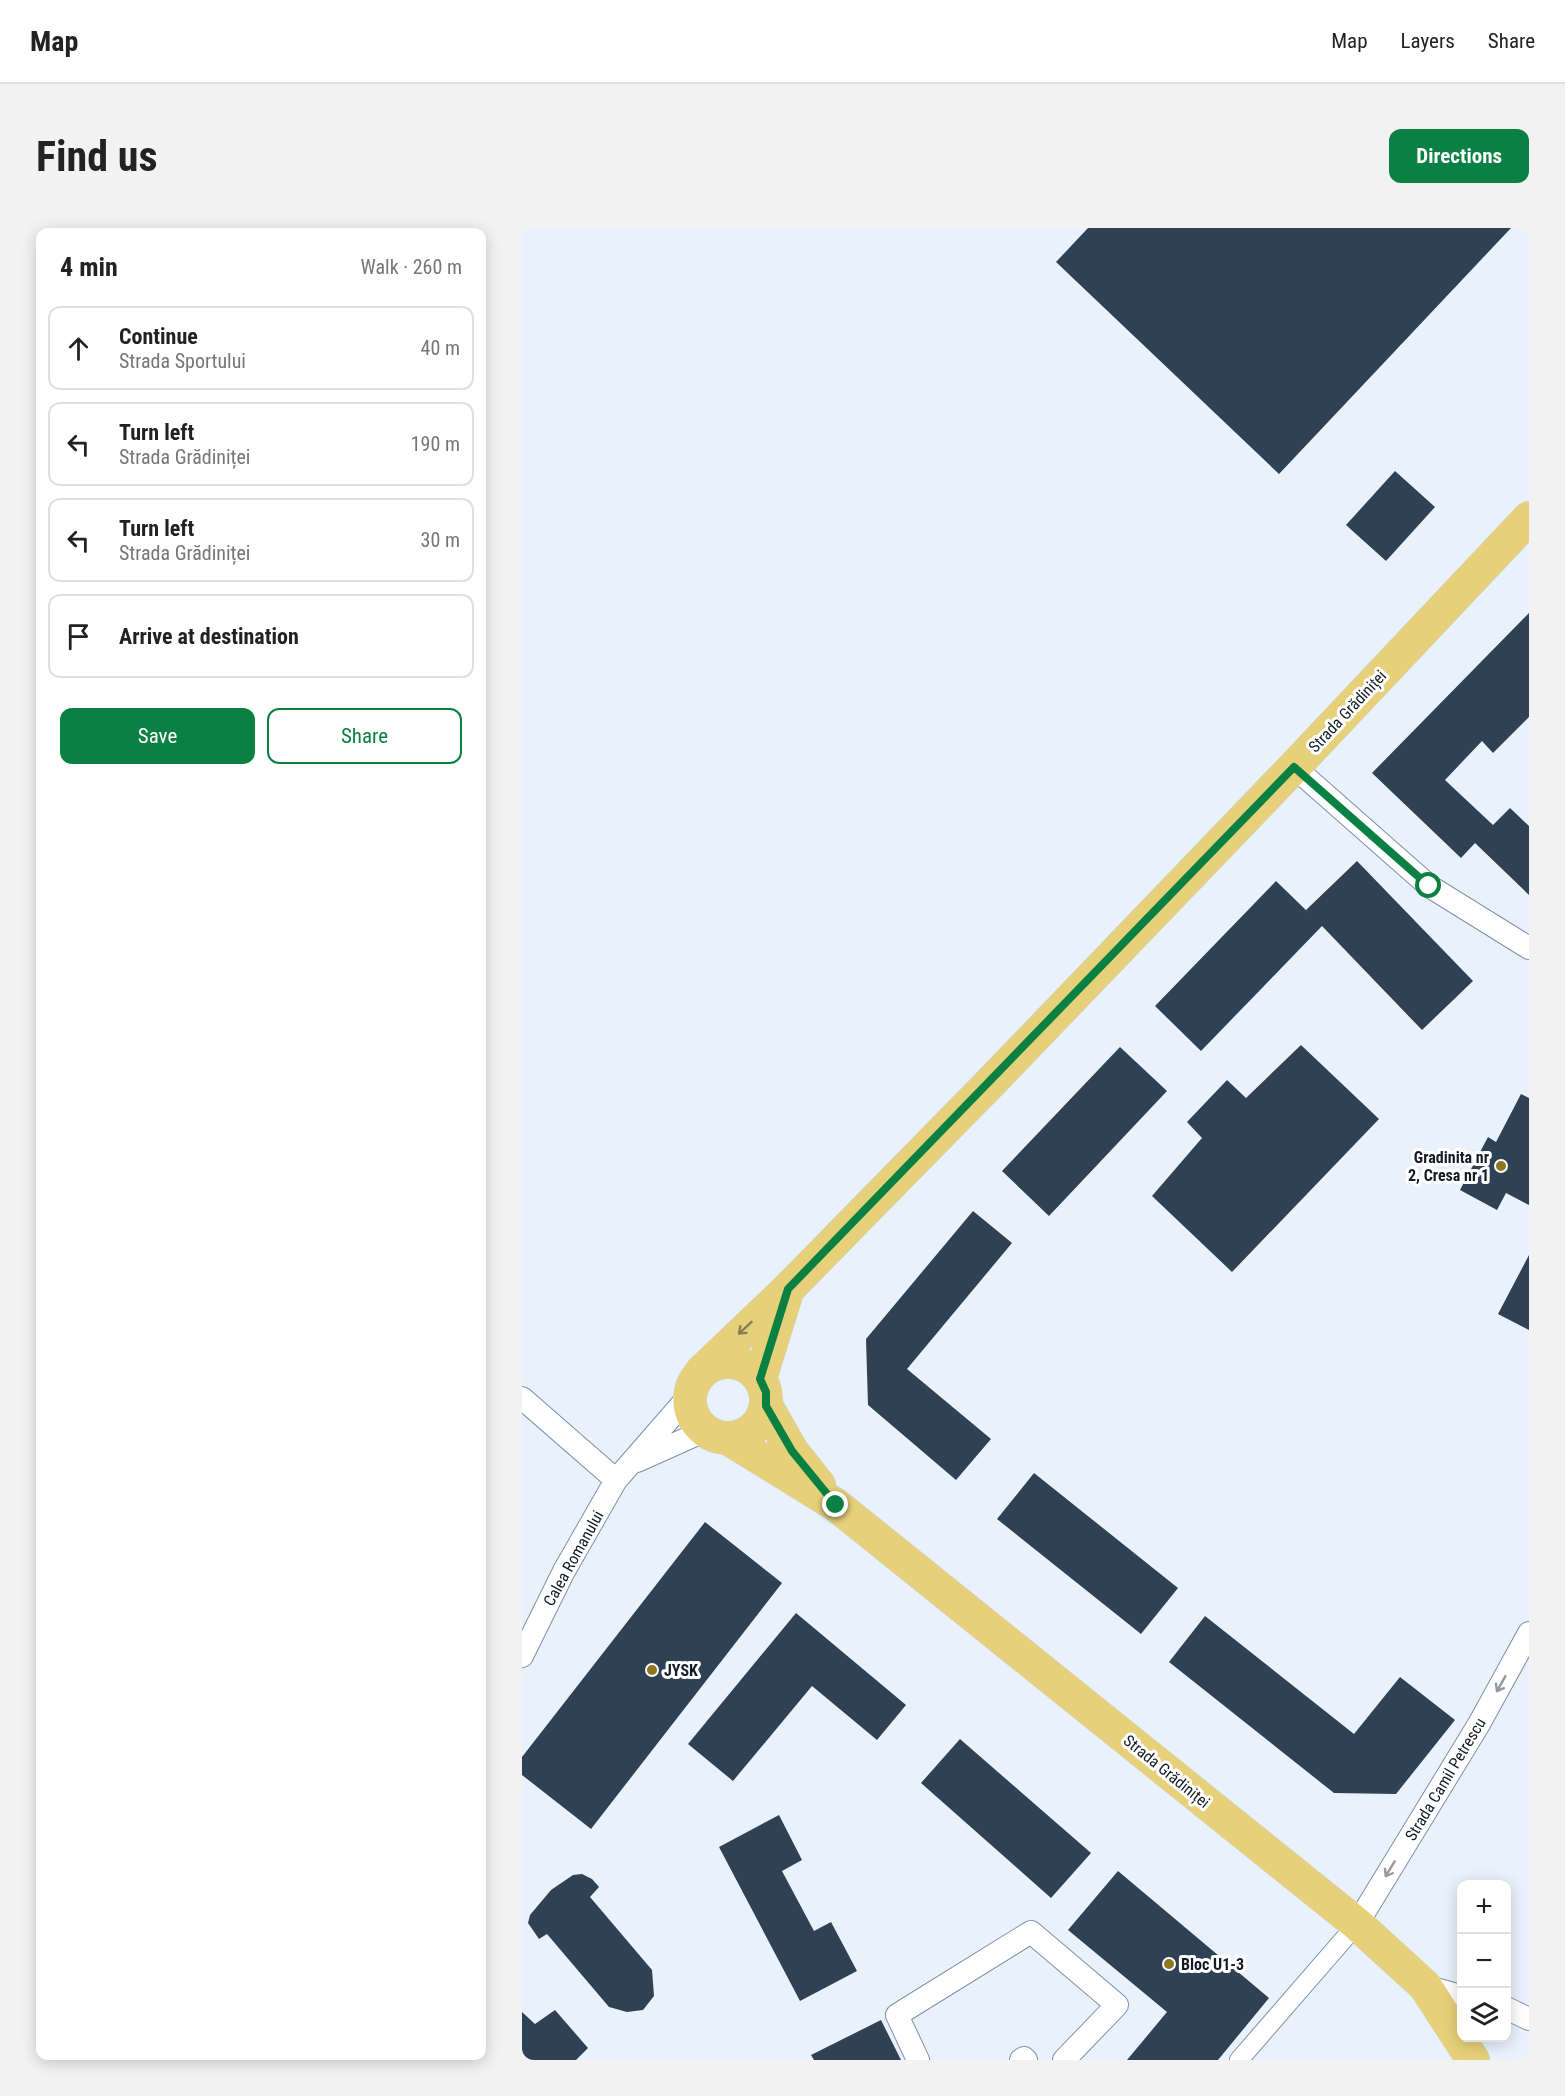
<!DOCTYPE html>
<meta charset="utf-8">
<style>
body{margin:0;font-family:"Roboto Condensed",sans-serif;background:#f2f2f2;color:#222}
.controls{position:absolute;right:18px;bottom:18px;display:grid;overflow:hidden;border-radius:12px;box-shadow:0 3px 15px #0003}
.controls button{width:54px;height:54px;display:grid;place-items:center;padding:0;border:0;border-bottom:2px solid #e0e0e0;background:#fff;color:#222;font:30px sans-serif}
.stop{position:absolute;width:18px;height:18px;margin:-14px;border:4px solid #0b8043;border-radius:50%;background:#fff}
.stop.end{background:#0b8043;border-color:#fff;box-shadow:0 2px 6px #0008}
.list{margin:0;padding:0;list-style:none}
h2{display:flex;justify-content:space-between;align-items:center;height:78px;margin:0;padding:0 24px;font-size:26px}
h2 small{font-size:20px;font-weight:400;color:#767676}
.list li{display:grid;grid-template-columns:39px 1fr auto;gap:18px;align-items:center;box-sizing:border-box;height:84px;margin:0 12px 12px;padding:0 12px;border:2px solid #e0e0e0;border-radius:12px}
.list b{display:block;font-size:22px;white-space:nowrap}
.list p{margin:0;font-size:20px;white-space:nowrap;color:#767676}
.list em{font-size:20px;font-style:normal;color:#767676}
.actions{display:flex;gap:12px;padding:18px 24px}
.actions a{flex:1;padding:14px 0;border:2px solid #0b8043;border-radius:12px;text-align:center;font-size:21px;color:#0b8043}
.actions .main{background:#0b8043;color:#fff}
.icon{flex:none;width:33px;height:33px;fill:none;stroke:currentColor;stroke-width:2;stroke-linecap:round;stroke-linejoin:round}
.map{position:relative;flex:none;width:1007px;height:1832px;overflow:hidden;border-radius:12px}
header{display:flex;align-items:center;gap:36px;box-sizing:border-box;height:84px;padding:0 30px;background:#fff;border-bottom:2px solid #e0e0e0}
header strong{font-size:28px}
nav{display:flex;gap:33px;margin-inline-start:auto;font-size:21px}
.intro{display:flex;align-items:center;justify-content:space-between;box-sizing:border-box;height:144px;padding:0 36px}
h1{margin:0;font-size:42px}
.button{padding:15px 27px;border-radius:12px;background:#0b8043;color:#fff;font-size:21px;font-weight:700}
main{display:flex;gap:36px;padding:0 36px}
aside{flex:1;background:#fff;border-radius:12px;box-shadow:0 3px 15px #0003}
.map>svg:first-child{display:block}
</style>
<header>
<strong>Map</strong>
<nav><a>Map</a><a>Layers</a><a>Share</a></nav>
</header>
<div class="intro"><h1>Find us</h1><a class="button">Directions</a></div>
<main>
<aside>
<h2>4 min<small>Walk · 260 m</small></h2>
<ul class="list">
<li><svg class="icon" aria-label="ahead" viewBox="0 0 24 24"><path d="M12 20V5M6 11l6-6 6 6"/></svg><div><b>Continue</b><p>Strada Sportului</p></div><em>40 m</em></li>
<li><svg class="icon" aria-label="left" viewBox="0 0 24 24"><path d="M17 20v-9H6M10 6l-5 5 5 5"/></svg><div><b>Turn left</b><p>Strada Grădiniței</p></div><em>190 m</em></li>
<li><svg class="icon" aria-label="left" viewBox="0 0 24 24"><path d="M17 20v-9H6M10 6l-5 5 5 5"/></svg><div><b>Turn left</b><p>Strada Grădiniței</p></div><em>30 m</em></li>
<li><svg class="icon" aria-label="arrive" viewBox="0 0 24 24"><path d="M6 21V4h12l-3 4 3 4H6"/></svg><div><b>Arrive at destination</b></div></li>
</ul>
<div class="actions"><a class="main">Save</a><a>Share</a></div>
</aside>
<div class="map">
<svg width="1007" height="1832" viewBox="0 0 1007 1832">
<rect width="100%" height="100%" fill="#e9f2fc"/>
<path fill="#2f4154" d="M566,0H989L757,246L534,34Z
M873,243L913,279L864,333L824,297Z
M1007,385V489L971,525L960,513L923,552L971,597L988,580L1007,598V667L953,615L939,630L850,545Z
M835,633L951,753L900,802L800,698L679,823L633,778L754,653L788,686L784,682Z
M779,817L857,891L710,1044L630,968L680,910L665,894L705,852L724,870Z
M598,819L645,863L527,988L480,943Z
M999,866L1007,870V977L984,965L975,982L938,962L966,909L974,914Z
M451,983L490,1015L385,1141L469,1211L434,1252L346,1177L344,1111Z
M1007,1027V1102L976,1086Z
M512,1245L656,1360L619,1406L475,1291Z
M183,1294L260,1355L69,1601L0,1547V1529Z
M274,1385L384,1477L355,1512L290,1458L211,1553L166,1516Z
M683,1388L832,1506L878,1449L933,1492L874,1566L812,1565L647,1434Z
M438,1511L569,1625L529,1670L399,1555Z
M257,1587L280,1632L260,1643L292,1703L309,1694L335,1743L278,1773L197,1619Z
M596,1643L747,1770L696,1832H605L645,1784L546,1702Z
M60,1646L70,1651L77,1659L68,1669L130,1742L132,1768L121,1782L105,1784L87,1779L25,1706L17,1711L6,1695L8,1687L29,1662L51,1647Z
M33,1782L66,1820L54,1832H0V1784L13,1796Z
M359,1792L379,1832H292L289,1827Z"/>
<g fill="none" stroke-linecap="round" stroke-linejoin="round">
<g stroke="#7c90a7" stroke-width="20">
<path id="pedestrian" d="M717,1832L835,1696"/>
</g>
<g stroke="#7c90a7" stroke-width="24">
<path id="minor" d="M772,539L907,658L1007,720
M0,1170L94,1252
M115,1233L182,1203
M0,1428L42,1343L94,1252L168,1167
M835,1696L957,1496L1007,1405
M903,1758L939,1768
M984,1780L1007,1791
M396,1832L375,1787L509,1704L595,1777L542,1832
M499,1832L502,1830L504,1832"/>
</g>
<g stroke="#d0d1d3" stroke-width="34">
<path id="primary" d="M168 1172a38 38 0 1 1 76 0a38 38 0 1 1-76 0Z
M179,1144L266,1061L474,849L772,539L1007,290
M238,1151L265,1064
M244,1177L270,1223L297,1257
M207,1211L314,1277L835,1696L903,1758L951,1832"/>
</g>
<use href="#pedestrian" stroke="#fff" stroke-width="18"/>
<use href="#minor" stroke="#fff" stroke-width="22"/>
<use href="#primary" stroke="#e6d17a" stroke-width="33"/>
</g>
<defs><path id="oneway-shaft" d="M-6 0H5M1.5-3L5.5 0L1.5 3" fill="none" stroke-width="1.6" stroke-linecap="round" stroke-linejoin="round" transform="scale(1.5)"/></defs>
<use stroke="#877f53" href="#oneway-shaft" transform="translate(223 1100) rotate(137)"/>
<g stroke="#95989c">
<use href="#oneway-shaft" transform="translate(979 1456) rotate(119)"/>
<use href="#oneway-shaft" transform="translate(868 1641) rotate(121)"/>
</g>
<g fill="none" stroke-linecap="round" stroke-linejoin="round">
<path stroke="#0b8043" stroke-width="8" d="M314,1277L270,1223L244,1178V1164L238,1151L266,1061L772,539L907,658"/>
</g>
<g fill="#8f771d" stroke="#fff" stroke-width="2">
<circle cx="979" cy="938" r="6"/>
<circle cx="130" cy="1442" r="6"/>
<circle cx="647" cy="1736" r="6"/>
</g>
<g text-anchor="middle" stroke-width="6" stroke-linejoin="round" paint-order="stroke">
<g font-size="16" fill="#131b23" stroke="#fff">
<text transform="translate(825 483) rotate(-47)" y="6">Strada Grădiniței</text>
<text transform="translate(51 1330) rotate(-61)" y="6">Calea Romanului</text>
<text transform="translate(645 1543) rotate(39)" y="6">Strada Grădiniței</text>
<text transform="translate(923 1551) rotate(-59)" y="6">Strada Camil Petrescu</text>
</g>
<g font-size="16" font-weight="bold" fill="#131b23" stroke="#fff" text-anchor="start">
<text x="967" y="935" text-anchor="end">Gradinita nr<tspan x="967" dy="18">2, Cresa nr 1</tspan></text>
<text x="142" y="1448">JYSK</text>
<text x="659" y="1742">Bloc U1-3</text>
</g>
</g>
</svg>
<div class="controls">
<button>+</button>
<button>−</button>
<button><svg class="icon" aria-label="layers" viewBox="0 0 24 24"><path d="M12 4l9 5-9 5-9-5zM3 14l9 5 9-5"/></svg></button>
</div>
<div class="stop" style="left:907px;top:658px"></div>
<div class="stop end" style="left:314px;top:1277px"></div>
</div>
</main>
